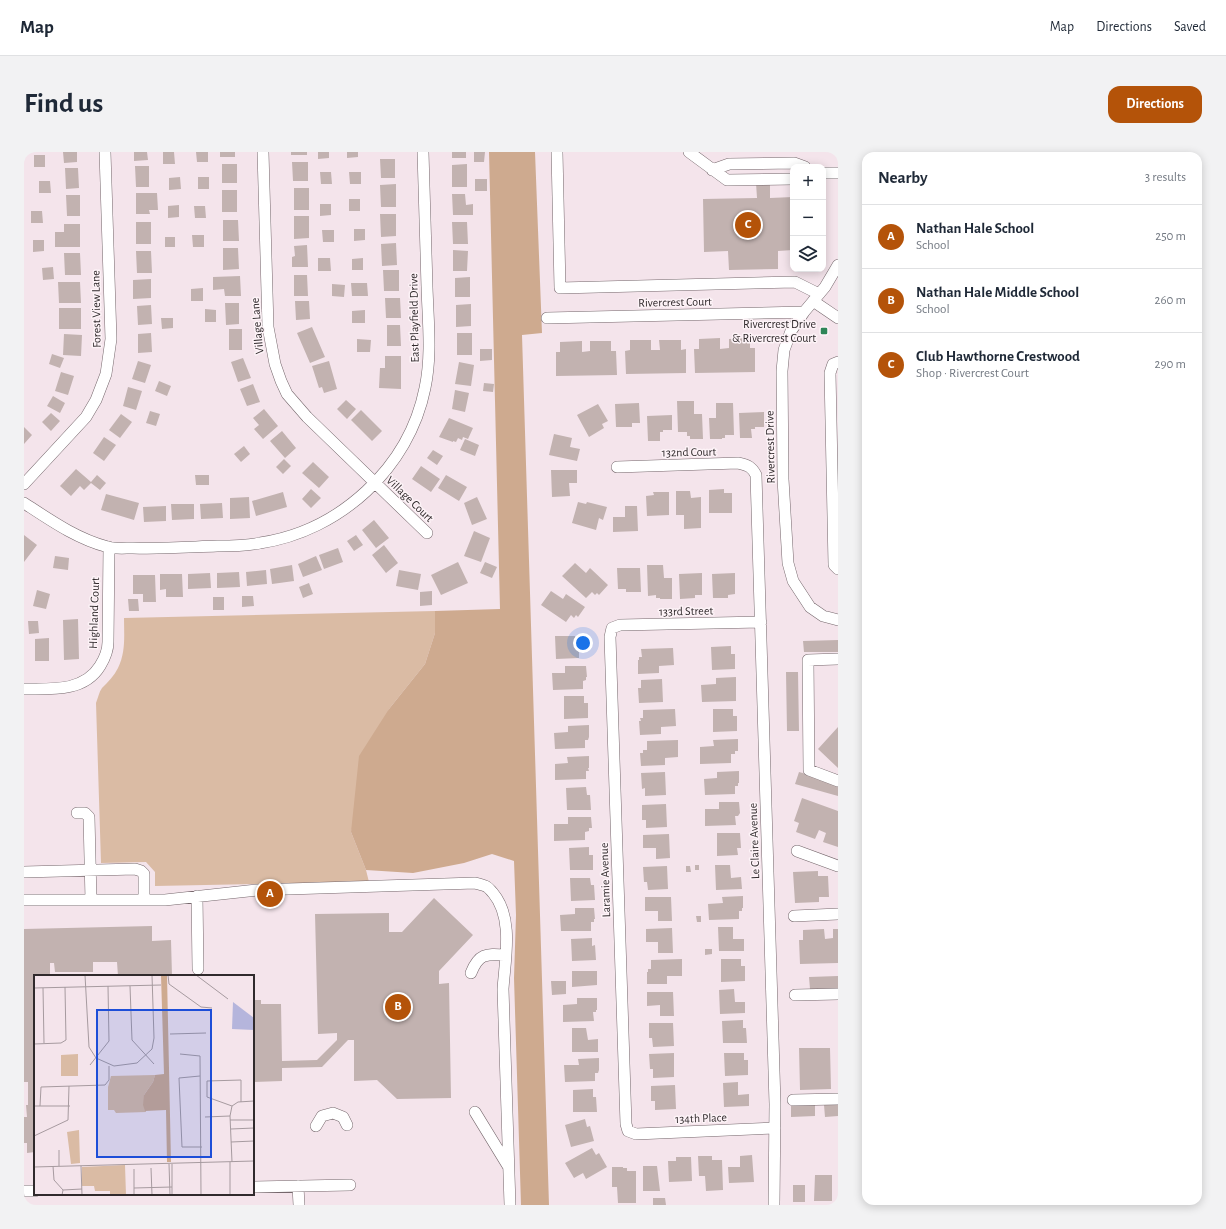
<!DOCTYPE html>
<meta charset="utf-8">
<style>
body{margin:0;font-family:"Alegreya Sans",sans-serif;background:#f2f2f3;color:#1f2937}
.controls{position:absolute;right:12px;top:12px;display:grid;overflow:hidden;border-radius:8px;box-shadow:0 2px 10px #0003}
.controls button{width:36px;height:36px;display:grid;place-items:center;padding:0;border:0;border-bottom:1px solid #e0e1e3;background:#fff;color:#1f2937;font:20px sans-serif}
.you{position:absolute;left:559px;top:491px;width:14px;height:14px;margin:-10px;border:3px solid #fff;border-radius:50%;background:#1a73e8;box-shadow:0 0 0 6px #1a73e833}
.badge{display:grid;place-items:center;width:26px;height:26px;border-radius:50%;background:#b45309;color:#fff;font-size:13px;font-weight:700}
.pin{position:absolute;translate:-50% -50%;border:2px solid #fff;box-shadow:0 1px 4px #0006}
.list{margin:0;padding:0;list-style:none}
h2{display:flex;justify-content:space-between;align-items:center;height:52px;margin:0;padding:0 16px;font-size:17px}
h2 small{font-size:13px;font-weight:400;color:#747a83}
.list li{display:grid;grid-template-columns:26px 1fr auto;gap:12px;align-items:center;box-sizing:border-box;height:64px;padding:0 16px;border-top:1px solid #e0e1e3}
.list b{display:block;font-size:15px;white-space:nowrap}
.list p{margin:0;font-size:13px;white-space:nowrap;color:#747a83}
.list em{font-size:13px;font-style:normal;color:#747a83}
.icon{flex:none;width:22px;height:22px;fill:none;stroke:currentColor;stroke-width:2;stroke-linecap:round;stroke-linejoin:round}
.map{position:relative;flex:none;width:814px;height:1053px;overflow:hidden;border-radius:12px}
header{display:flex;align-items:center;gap:24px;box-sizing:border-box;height:56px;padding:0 20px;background:#fff;border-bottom:1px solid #e0e1e3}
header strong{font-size:19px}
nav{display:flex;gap:22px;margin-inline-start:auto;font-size:14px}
.intro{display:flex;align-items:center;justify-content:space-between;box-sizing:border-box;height:96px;padding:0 24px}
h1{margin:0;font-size:28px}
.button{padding:10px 18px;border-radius:12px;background:#b45309;color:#fff;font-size:14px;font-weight:700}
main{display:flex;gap:24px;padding:0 24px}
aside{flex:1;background:#fff;border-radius:12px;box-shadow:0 2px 10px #0003}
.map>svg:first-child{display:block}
</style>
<header>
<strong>Map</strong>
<nav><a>Map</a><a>Directions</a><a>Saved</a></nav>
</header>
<div class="intro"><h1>Find us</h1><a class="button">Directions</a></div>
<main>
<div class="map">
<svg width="814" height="1053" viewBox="0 0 814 1053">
<rect width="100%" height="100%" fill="#f4e4eb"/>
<path fill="#dabba4" d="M411,459V481L401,512L365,557L327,680L342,718L345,730L131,734V720L122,710L77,711L72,551C74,546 75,540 78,536C84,530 90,524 94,516C102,500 100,483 100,466Z"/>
<path fill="#ceaa8f" d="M465,0H511L518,181L498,183L525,1053H497L490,826L492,763L490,709L468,702L440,711L389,721L342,718L327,680L335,604L365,557L401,512L411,481V459L476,457Z"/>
<path fill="#c2b2b0" d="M39,0H53V10L40,11Z
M110,0H123L124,8L110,9Z
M139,0H150L151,12H139Z
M172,0H184V10H173Z
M196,0H211V5H196Z
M267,0H283V3H267Z
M294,0H305V6L294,7Z
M323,0H334V5L323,6Z
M428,0H442V6H428Z
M450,0H461L460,10H450Z
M10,3H21V15H10Z
M356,7H371V26H357Z
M268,10H284V29H269Z
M198,12H213V31H198Z
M443,12V35H428V13Z
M111,14H125V35H112Z
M41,16H54L55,36L42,37Z
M296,20H307L308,32H297Z
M325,20H337V32H326Z
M156,25L157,37L145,38V26Z
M174,25H185V37H174Z
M451,27H463V39H451Z
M15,29H26L27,41H15Z
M732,31H746V46L769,45V98L754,99V117L705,118L704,99L680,100L679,47L733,46Z
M372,32V55H357L356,33Z
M270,36H285V58H270Z
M198,38H213V60H198Z
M112,41H133L134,58H125L126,62H112Z
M428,42H441L442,53L449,52V63H429Z
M42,43H56V64H43Z
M325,47H336V59H325Z
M296,52H307V63L296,64Z
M155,53V65L144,66V54Z
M170,54H181L182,66H171Z
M7,59H18L19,71H7Z
M356,62H372V84L357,85Z
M270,64H285V86L270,87Z
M199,68H214L215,89H199Z
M112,70H127V92H112Z
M428,70H443L444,92H429Z
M40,72H56V95H31V80H40Z
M330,77H341V88L330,89Z
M298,78H310V90H299Z
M168,83H180V95H169Z
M141,85H151V95H141Z
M9,88H20V99L9,100Z
M372,91L373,113L358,114L357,92Z
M283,93L284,115H268V105L271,104L270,94Z
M199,96H214L215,117L199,118Z
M429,98L444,99L443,119H429Z
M112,99H127L128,121H113Z
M40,101H56L57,123H41Z
M294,106H306L307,119H294Z
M339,106V118H328V107Z
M29,115L30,127L19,128L18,116Z
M359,118H375V139H360Z
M270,123H283L284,144H270Z
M216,124L217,144H201L200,137L189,138V125Z
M446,125V145H431V126Z
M127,127V146L109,147V128Z
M34,130H56L57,151H35Z
M327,131H343L344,144H328Z
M308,132L321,133L320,145L308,144Z
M179,136V149H167V137Z
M361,146H376L377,166H362Z
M271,149H285L286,167L272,168Z
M201,151H215V172L202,173Z
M447,152V174L432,175V153Z
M127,153L128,172L114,173L113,154Z
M35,156H57V177H35Z
M181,157L192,158V170H181Z
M341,158V171H328V159Z
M137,166H149V176L138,177Z
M363,173H376L377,194H363Z
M288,175L301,205L286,211L273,181Z
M205,177H218V198H205Z
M127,181L128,200L114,201V182Z
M433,181H448V203H433Z
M40,182L58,183L57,204L39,203Z
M696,186V197L705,196V187L726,186V196H731V220L671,221L670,197H675V187Z
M333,187L347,188L346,200H333Z
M606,188H627V198H636L635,188H657V198L662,197V221L602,222L601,199L606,198Z
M558,189V200L566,199V189H587V199H592L593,223L532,224V200H536V190Z
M456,197H468V208L456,209Z
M28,202L40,206L36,216L25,212Z
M361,204H377V237L355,236L356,216H361Z
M219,206L227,226L214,230L207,210Z
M114,209L127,213L121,231L108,227Z
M305,209L313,237L300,241L298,235L295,236L288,214Z
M435,210L450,213L447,234L431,232Z
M37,220L50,224L44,243L31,239Z
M135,229L147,234L143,244L131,239Z
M460,231L470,232L469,240L459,239Z
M229,232L236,250L223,254L216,237Z
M104,235L118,239L112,258L99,254Z
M431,238L445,241L441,260L428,257Z
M29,244L41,251L36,261L23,254Z
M322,248L332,257L323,267L313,257Z
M653,249H670V262H678L679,287H666V284H663V280H654Z
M615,251L616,271H608V275H592L591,252Z
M692,251H709L710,283H701V286H698V287H686L685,266H692Z
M574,252L584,269L578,272L580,276L565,285L553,263Z
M240,257L254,274L239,287L230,277L235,273L229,266Z
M337,258L358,279L348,289L327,268Z
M126,259L136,262L132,274L122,271Z
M740,260V275H731V277H727L728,286H716L715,261Z
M27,261L36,269L27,279L18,270Z
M97,262L108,270L96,286L85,278Z
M648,263V278H639V280H636V289H624L623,264Z
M425,266L449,276L444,287L439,285L438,288L434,286L432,290L429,289V290L415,285Z
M0,275L8,283L0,292Z
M258,279L272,296L261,306L246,289Z
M530,282L548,286L546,295L556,297L553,309L525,303Z
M80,285L92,293L80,309L69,301Z
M441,287L455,293L451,304L436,298Z
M220,294L226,302L217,310L210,302Z
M409,298L419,304L413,313L403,306Z
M260,307L267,314L259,322L252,315Z
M289,310L305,325L295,336L278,321Z
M397,314L416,327L407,340L388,327Z
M52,317L67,330L73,323L82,331L76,338L67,331L60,338L56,334L47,344L36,334Z
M527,318H553V331H545L546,344L528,345Z
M171,323H185V333H172Z
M422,323L443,335L435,349L414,336Z
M287,337L297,346L287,356L278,347Z
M700,337V341H708V361H685V338Z
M652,339H666L667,346L677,345V376L660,377V363H652Z
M259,340L263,355L232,364L228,349Z
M629,340H645V363L623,364L622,344L630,343Z
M82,342L115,351L110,368L77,358Z
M225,345L226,366L206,367V346Z
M453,345L463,367L448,373L440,351Z
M554,350L562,352L563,350L583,355L579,368L575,366L572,378L548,371Z
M198,351L199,366L177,367L176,352Z
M147,352H170V367L148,368Z
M142,354V369L120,370L119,355Z
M601,354H613L614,379L589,380V365H601Z
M350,368L365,386L352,396L338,378Z
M450,379L466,386L457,410L440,404Z
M0,383L13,393L0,410Z
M332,383L339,393L330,399L323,389Z
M360,393L374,411L362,421L348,403Z
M314,396L319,410L300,417L295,403Z
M31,404L45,406L44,418L29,416Z
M292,404L298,418L279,425L274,412Z
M434,410L444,431L417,443L407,423Z
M461,410L473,415L468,426L456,421Z
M551,411L562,421L566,416L584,433L575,443L573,441L571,443L568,440L562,446L538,424Z
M268,413L270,429L248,432L246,417Z
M623,413H639L640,426H648V447H636V446H632V443L624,444Z
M593,416H616L617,440H602V437H594Z
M242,418L243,432L223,434L222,420Z
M375,418L397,422L394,438L372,434Z
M215,420L216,435L193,436V421Z
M186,421L187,436L164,437V422Z
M678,421V443H671V446L656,447L655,422Z
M711,421V442L704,443V446H689L688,422Z
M136,422H158L159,445H142V437L136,438Z
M109,423H131L132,450H119V442H109Z
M285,431L289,442L279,446L275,435Z
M13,438L26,442L22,457L9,454Z
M408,439V453L396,454V440Z
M527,439L539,447L542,442L561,455L554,465L552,463L550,466L547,463L542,470L517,453Z
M218,444H229L230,454L218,455Z
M189,445H200V458H189Z
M104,447H114L115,459H105Z
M54,467L55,507L40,508L39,468Z
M4,469H14L15,481L5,482Z
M531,484H551L552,491H555V506L532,507Z
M25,486V509H11V487Z
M814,488V500H780L779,489Z
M707,494V502H711V517L688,518L687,495Z
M649,496L650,513L635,514V521L614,522V508H615V505H618L617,497Z
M541,514H562L563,525H562V528L559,529V537L529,538L528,521H541Z
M762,520H774L775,579H763Z
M712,525V549L678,550L677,533L692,532V526Z
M638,527L639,550L615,551L614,536H617V528Z
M540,544H560V551H564V566L540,567Z
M651,557L652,574L637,575V582L616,583L615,569H617L616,566H619V558Z
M689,557H709V564H713V579L689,580Z
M565,573V585L564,588H561V596L531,597L530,581L544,580V574Z
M814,575V616L794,597Z
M714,587V599H711V602H707V611L676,612V595L690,594L689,588Z
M654,588V605L641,606V613L617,614L616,601H619V598H623V589Z
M565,604V616H564L565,619H562V627L531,628V612L544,611L543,605Z
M715,619V631H714V634H711V642L681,643L680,627L693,626V620Z
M641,620L642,643L621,644V636L618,637L617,621Z
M775,620L814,631V644L771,632Z
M562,635L563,643H566L567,658H543L542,636Z
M778,646L814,659V695L799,690L802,681L795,678L791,687L772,680L775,671L770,669Z
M695,650H715L716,661L714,664H711L712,673L681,674V657H695Z
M642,652L643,675L622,676V668H618V653Z
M544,665H567L568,676H565V679L561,680V688L530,689V672H544Z
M693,681H716L717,696H713L714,703L693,704Z
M645,682L646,706L632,707V696H619V683Z
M565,695V703H569V718H546L545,696Z
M671,713H675V718H671Z
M691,713H706L707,726L717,725L718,737L692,738Z
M643,714L644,737L624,738L623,730H620L619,715Z
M662,714H666L667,720H662Z
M794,719V724H804L805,745H795V750L771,751L769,720Z
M546,726H566L567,733H570L571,748L547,749Z
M719,744V756H718V759H715V767L685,768L684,752L699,751L698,745Z
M621,745H647L648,769H634V759H621Z
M410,746L449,783L415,819V832L425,831L427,946L373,947L353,928L330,929V888H324L298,915L258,916V929L229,930V848H237V852H257L258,909L293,908L313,888V881L294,882L291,762L365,761V780H378Z
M551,756H570L571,767H570V770H567V779H537L536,763L551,762Z
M672,764H677V770H673Z
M128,774V789L147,788L148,824H94L93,810H69V820H31L30,811H26V824H11V1000L3,1001V991H0V965H3L2,953H4V930H0V777Z
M694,775H709V787H720V799H695Z
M648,776L649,801H634V790H622V777Z
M800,777L801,787L809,786V777H814V811L776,812L775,788H779V778Z
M568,786V794L571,793L572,808L548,809L547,787Z
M681,797H688V802L681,803Z
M658,807V824H643V832H623V820H624V817H627V808Z
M697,807H717V814H721V829L697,830Z
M548,819H573V833L548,835Z
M814,824V837H786L785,825Z
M527,829H542V842L528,843Z
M710,837L711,850H721V861L696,862L695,838Z
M623,840H649L650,864H636V853L623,854Z
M553,846H573V858H572V860H569L570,869L539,870V853L553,852Z
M719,868V876H722L723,891H699L698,869Z
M625,871H649L650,894L629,895L628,886H625Z
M548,876H562L564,888L574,887V900H548Z
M775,896H806L807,937L776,938Z
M650,901V925L629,926V917H626L625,902Z
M700,901H720V908H724V923L701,924Z
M575,906V918L574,921H571V929L541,930L540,913H555L554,907Z
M714,930V943L725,942V954L700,955L699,931Z
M651,933L652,957L631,958V949H627V934Z
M569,937V945H572L573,960H549V938Z
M814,952V964L801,965L800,953Z
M791,953V964L767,965V954Z
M561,967L563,975L566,974L570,989L547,995L541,973Z
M568,996L572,1003L575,1001L583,1015L562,1027L559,1021L550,1026L541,1011Z
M728,1003L730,1030L705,1031L704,1015H716V1004Z
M674,1004H688V1008H698L699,1038L682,1039L681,1024H675Z
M652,1005H667L668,1029L645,1030L644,1009H652Z
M619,1014H633L636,1039H619Z
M588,1015H599V1016H603V1019H612V1051H594L593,1035H588Z
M791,1023H808V1049H790Z
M769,1033H781V1050H769Z
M629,1046H641L642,1053H629Z"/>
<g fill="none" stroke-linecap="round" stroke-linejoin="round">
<g stroke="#75676c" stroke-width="12">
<path id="minor" d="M239,0L244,175L251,212L257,229L263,242L283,265L403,381
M533,0L536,136L771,130L795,142
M665,0L703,28L769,27
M688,18L705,12L770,11L781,15
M799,21H814
M814,113L801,135L780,160L767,179L760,198L758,219L759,327L764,411L769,429L786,455L799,464L814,468
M789,149L814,166
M523,166L780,160
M814,210L809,212L806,221L810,413L814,417
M593,315L714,311C724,313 728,315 732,323L751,952L750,1053
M0,332L62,265L72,248L82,222L87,187L81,0
M0,351C26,368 53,387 84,395C91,397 101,396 109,396C137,397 165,395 193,394C207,394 222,394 236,391C316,379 385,316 401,236C408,203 404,169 403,135C402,90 400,45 399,0
M737,470L596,473L588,476L586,485L602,972L604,979L612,982L751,976
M814,507L784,508L785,618L814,629
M0,537C27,537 60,540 76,514C81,506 84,499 84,490L85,395
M53,661H61L65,665L67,748
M773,699L814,714
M0,720L111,717L117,719L120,722V748
M173,744L174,817
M0,748H141L233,738L451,731C454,732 460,733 463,735C465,736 467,739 469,741C490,766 481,807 479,837L486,1053
M770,764L814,762
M447,821C455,801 462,802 482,803
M771,843L814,842
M769,948L814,947
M451,960L484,1014
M292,974L298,964L309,961L319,965L323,973
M274,1034L275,1053
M229,1035L326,1033
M0,1039H11"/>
</g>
<use href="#minor" stroke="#fff" stroke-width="11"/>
</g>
<rect fill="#2e8457" stroke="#fdf3f7" stroke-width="1.5" x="796" y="175" width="8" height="8" rx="2"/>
<g text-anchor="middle" stroke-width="3" stroke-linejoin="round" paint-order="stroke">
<g font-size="12" fill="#302a2c" stroke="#fdf3f7">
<text transform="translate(651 150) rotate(-1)" y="4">Rivercrest Court</text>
<text transform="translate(72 157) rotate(-91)" y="4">Forest View Lane</text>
<text transform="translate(390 166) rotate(-91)" y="4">East Playfield Drive</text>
<text transform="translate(233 174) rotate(-95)" y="4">Village Lane</text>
<text transform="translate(746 295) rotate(-91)" y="4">Rivercrest Drive</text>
<text transform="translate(665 300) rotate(-1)" y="4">132nd Court</text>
<text transform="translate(386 347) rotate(44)" y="4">Village Court</text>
<text transform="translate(662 459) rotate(-1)" y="4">133rd Street</text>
<text transform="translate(70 461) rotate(-88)" y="4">Highland Court</text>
<text transform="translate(730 689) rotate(-92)" y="4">Le Claire Avenue</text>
<text transform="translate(581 728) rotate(-92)" y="4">Laramie Avenue</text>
<text transform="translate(677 966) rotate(-2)" y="4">134th Place</text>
</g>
<g font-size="12" fill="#302a2c" stroke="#fdf3f7" text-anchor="end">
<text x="792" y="176">Rivercrest Drive<tspan x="792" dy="14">&amp; Rivercrest Court</tspan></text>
</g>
</g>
<g transform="translate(10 823)">
<rect width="220" height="220" fill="#f4e4eb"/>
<path d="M44,79V101H27V80ZM121,100L119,107L110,120L112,137L82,138L80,135H74V112L77,101ZM45,155L46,188L37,189L33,157ZM91,190L92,220H76V216H61L60,211H48V192Z" fill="#dabba4"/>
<path d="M127,0H133L137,187H133L132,135L111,136L109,130L110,120L119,107L121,100L130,99Z" fill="#ceaa8f"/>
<path d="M199,27L220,43V55L198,54Z" fill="#b5b5dc"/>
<path fill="none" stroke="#a69a9f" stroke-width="1" d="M51,0L55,72L62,83L80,91L103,88L118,74L120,63L118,0M134,0L135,9L167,32L178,33M162,0L194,24M96,11L98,65L120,89M0,13L127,10M9,13L10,68M136,59L172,58M0,69L27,68L32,65L31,12M146,79L166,81L167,220M56,90L75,66L74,11M166,101L145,103L148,172H168M0,131H36M6,131L7,112L71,110L75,105V91M198,131L173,122V106L207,105V127M198,131L204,127L220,126M171,142L196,141M196,145H220M197,154L220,153M0,161L34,145L35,111M197,167L220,166M25,175V191M196,187V220M198,187L196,141L198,131M135,189L136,220M138,189V220M19,191L20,205L29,215L28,220M47,191L48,220M0,192L220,186M117,193L118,220M100,194V220M100,213L138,212M29,215L48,214"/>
<path fill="#1d4ed8" fill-opacity="0.15" stroke="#1d4ed8" stroke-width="2" d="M63,35H177V182H63Z"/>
<rect width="220" height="220" fill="none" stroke="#302a2c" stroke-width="2"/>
</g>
</svg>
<div class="controls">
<button>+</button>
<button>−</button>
<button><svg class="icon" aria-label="layers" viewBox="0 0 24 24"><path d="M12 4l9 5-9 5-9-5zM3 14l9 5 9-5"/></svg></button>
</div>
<div class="you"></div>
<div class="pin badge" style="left:246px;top:742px">A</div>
<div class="pin badge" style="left:374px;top:855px">B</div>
<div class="pin badge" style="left:724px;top:73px">C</div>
</div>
<aside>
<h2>Nearby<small>3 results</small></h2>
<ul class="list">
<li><span class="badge">A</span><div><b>Nathan Hale School</b><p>School</p></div><em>250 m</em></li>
<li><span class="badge">B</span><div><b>Nathan Hale Middle School</b><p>School</p></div><em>260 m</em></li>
<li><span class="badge">C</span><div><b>Club Hawthorne Crestwood</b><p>Shop · Rivercrest Court</p></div><em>290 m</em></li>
</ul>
</aside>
</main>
